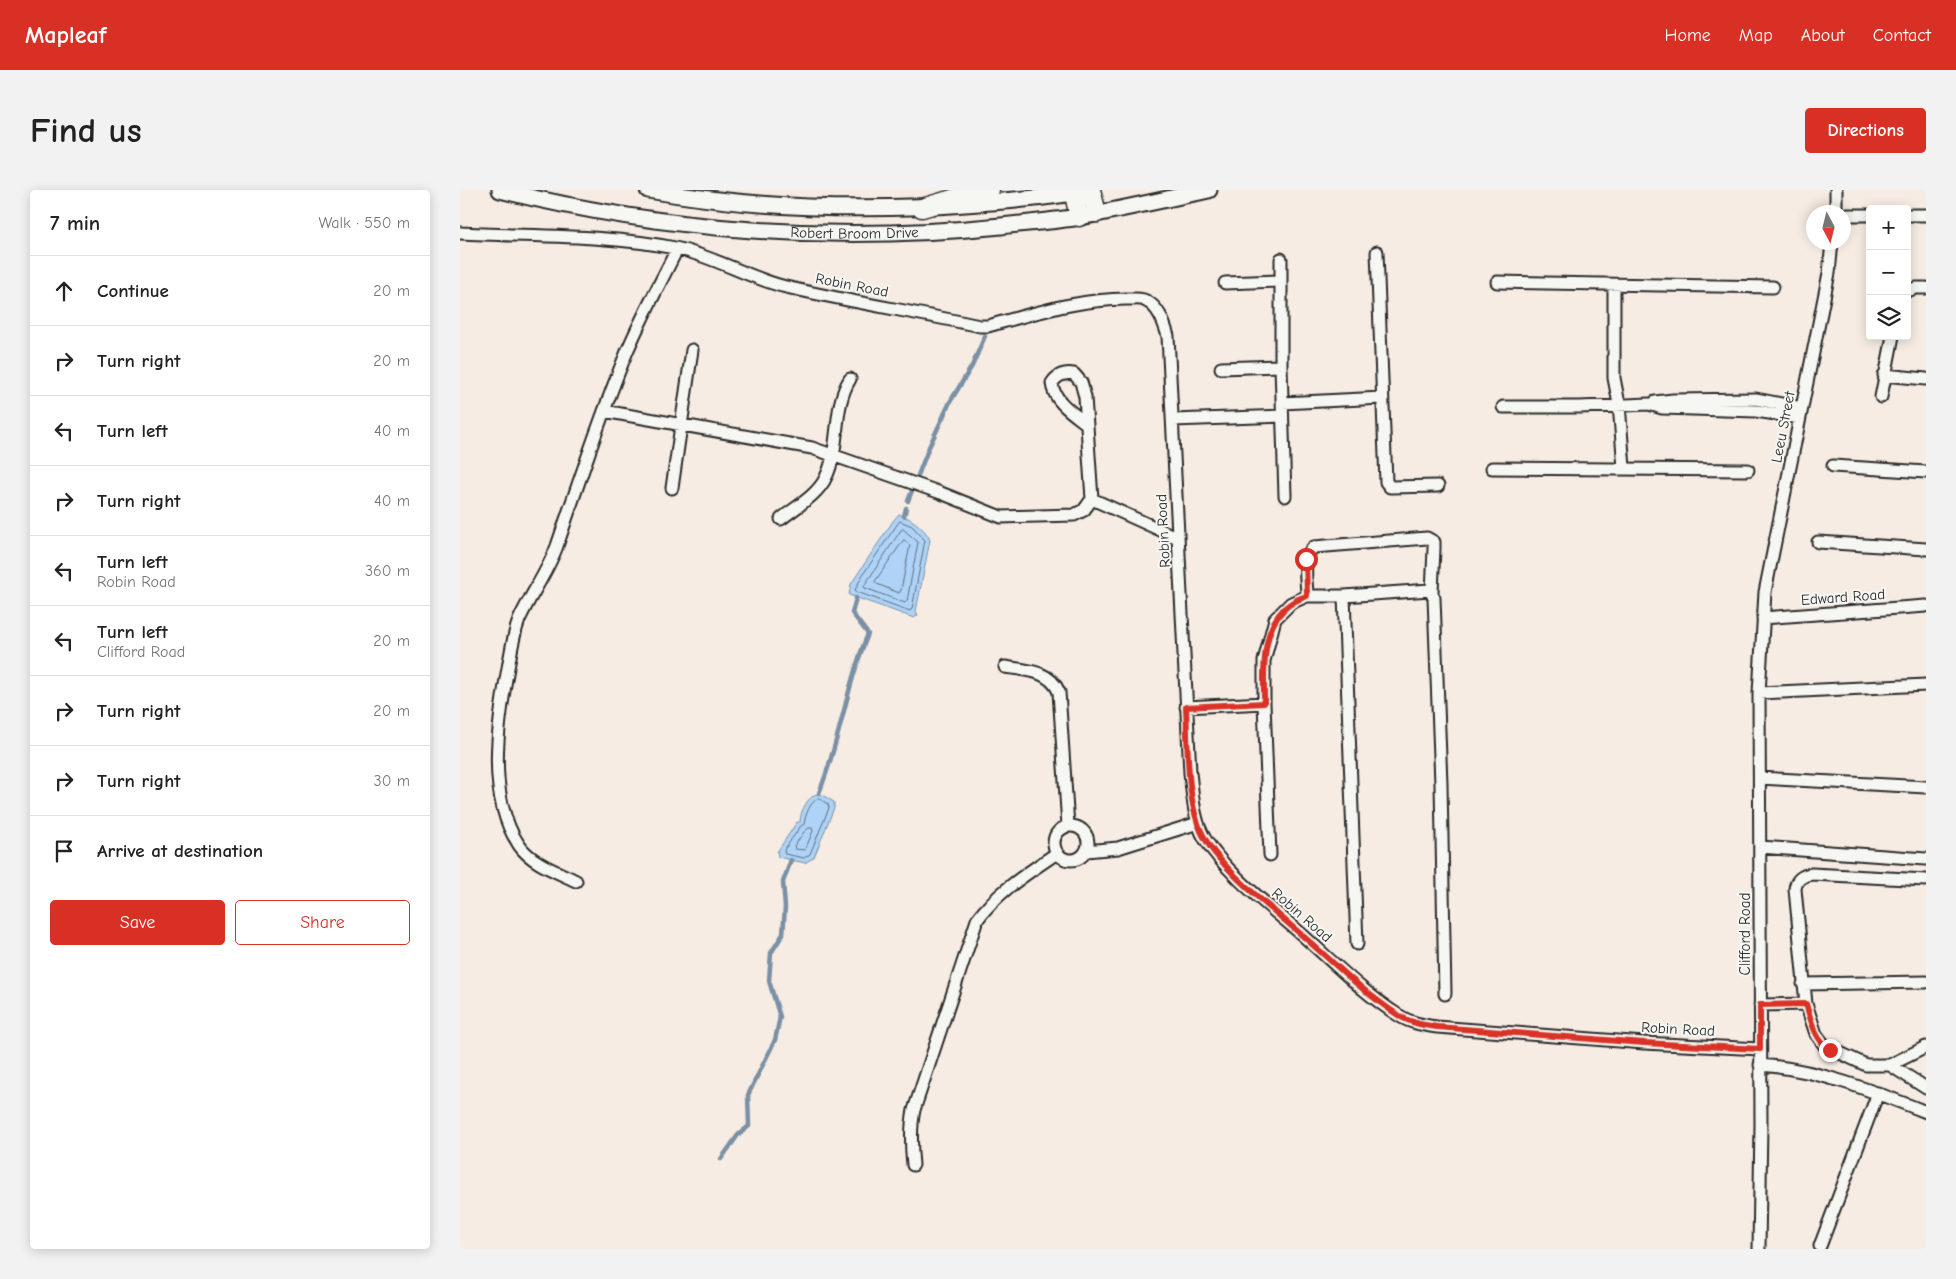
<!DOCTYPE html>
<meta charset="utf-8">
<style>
body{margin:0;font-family:"Comic Neue",sans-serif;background:#f2f2f2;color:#222}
.controls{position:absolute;right:15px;top:15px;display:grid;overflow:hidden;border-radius:5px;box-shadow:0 2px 12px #0003}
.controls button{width:45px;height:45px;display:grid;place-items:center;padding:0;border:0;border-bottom:1px solid #e0e0e0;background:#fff;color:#222;font:25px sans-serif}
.compass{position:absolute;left:1346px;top:15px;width:45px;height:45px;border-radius:50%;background:#fff;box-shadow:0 2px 12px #0003;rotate:173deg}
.stop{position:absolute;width:15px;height:15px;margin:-11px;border:4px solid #d93025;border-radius:50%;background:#fff}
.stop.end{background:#d93025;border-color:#fff;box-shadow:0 1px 5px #0008}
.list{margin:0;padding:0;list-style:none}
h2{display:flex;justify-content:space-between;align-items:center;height:65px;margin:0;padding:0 20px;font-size:21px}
h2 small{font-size:16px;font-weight:400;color:#767676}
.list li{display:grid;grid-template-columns:32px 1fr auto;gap:15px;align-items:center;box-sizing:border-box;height:70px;padding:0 20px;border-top:1px solid #e0e0e0}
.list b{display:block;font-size:19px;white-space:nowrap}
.list p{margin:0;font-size:16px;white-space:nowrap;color:#767676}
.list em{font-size:16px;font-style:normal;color:#767676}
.actions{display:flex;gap:10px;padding:15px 20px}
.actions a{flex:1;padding:11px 0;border:1px solid #d93025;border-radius:5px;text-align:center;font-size:18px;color:#d93025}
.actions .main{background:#d93025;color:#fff}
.icon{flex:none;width:28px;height:28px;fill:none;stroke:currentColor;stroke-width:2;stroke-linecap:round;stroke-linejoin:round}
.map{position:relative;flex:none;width:1466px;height:1059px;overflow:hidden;border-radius:5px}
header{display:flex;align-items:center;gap:30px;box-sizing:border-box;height:70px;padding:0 25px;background:#d93025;color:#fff}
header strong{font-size:24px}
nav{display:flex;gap:28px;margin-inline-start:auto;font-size:18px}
.intro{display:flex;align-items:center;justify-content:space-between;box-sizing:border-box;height:120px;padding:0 30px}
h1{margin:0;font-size:35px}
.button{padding:12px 22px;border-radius:5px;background:#d93025;color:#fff;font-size:18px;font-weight:700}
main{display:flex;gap:30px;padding:0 30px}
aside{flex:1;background:#fff;border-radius:5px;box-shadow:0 2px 12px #0003}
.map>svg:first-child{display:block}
</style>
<header>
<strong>Mapleaf</strong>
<nav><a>Home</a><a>Map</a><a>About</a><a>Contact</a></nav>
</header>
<div class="intro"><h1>Find us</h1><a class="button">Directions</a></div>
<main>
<aside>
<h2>7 min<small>Walk · 550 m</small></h2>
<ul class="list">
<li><svg class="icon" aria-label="ahead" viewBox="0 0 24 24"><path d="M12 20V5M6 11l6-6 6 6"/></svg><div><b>Continue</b></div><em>20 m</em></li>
<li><svg class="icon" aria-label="right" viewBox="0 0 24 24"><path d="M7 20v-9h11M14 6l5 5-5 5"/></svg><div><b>Turn right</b></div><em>20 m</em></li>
<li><svg class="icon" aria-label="left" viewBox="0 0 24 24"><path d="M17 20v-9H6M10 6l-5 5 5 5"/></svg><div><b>Turn left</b></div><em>40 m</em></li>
<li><svg class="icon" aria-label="right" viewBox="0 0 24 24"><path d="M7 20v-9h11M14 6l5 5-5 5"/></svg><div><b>Turn right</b></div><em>40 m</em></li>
<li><svg class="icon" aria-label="left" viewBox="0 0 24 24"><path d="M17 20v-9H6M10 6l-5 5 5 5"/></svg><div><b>Turn left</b><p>Robin Road</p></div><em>360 m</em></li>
<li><svg class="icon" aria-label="left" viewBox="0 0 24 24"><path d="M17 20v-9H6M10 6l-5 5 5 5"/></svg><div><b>Turn left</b><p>Clifford Road</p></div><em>20 m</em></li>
<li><svg class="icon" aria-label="right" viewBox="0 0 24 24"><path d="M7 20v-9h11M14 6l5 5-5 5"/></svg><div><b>Turn right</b></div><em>20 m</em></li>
<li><svg class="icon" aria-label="right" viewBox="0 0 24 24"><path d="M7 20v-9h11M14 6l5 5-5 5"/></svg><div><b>Turn right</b></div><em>30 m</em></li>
<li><svg class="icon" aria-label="arrive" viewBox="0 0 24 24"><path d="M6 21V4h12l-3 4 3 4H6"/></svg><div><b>Arrive at destination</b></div></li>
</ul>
<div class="actions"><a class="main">Save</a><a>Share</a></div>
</aside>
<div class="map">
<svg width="1466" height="1059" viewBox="0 0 1466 1059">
<rect width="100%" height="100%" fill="#f6ece3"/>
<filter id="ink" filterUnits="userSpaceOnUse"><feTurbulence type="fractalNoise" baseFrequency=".02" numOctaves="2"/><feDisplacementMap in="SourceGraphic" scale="10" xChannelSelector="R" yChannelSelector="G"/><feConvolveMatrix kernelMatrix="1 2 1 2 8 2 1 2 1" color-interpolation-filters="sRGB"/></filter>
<g filter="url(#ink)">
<path fill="#aed3f7" stroke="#7a90a5" d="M439,324C451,328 465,338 470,350L456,421L458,425L454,428L389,405L391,394L433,331Z
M359,603L374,612V618L354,667L345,673L318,667L317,662L337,632H340C340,621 348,606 359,603Z"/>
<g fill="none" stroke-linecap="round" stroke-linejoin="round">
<path stroke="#5f6e7d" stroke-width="1" d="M440,331L452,336L465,350L452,419L450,421L397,402L395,400L402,386Z
M443,339L458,352L447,411L445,413L405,398L404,396L441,340Z
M444,350L450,355L441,400L439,403L417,394L415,392Z
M358,608L368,614L369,618L350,664L344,668L325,664L324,660L340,637L344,634C346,624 349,614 358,608Z
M349,638H352L353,641L345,660L335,659L334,656L344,642Z"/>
<path stroke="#7a90a5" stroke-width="4.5" d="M448,311L469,257L490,212L512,176L525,146
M444,326L446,318
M359,603C380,552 386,496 408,444L392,423L396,408
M261,969L278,945L289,936L288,905L315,850L320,827L309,791L311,763L323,744L325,717L323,692L331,670"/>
<g stroke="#2b2b2b" stroke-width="15">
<path id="street" d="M1376,22V0
M1384,25H1410
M1447,25H1466
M0,43C71,47 145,44 215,58C254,66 288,88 326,97C390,112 455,122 520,136H528C575,123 622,108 671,109C676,109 682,108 686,111C699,117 704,133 708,146L730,583C733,605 733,629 745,649C766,683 809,716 839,742C871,770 902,802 938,825C950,833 963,835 977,837L1184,853L1300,859
M917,62L926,292L930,297L978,296
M821,69V176L825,306
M1037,92L1313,97
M765,93L821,91
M1154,95V188L1159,214L1164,278
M1447,101L1456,98H1466
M761,178L821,176
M1424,185L1466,189
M1421,207L1433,146
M1195,212L1213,210L1296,209L1342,218
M822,213L922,208
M1043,217H1120L1189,214L1202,218L1296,221L1340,228
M144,221L352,258L481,303L541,327L614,325L624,320L632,309L625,207L621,192L614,184C605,182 597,185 592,193C593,211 614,224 627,234
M713,230L822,226
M1373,276L1466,282
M1032,278L1288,280
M212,298L232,160
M632,309L718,348
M321,329C336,317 358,305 366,287C381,256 372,218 390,189
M1358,352L1466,359
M847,406C847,391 841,367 854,357L967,348L974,352V359L972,402
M884,406L897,754
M1303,428L1466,416
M545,477C565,480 590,480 599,502L608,636
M1299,503L1466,495
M726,517L804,513
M1300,588L1466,597
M594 653a17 17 0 1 1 34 0a17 17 0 1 1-34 0Z
M1300,657L1466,669
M626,661L658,658L738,633
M810,665L804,513V471L815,429L831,413L847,406H884L970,400L974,408L981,594L985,804
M116,691C98,682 71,673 59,655C26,606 38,532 48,478C51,462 53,446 59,430C70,405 87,383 97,356C119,292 140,227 166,164C181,128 200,94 217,59
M1343,794L1466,792
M1346,814L1335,699C1336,690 1342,685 1352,684L1466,690
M1300,815L1346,814L1356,844L1365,856L1406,875H1430L1466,857
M1300,875C1357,879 1413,901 1466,922
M1430,875L1466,898
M453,975C451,956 450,939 454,920L517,730C537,702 569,682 597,663
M1360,1056L1418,903
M1299,1059L1301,935L1299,503L1305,402L1369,83L1372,52"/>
</g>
<g stroke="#2b2b2b" stroke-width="19">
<g id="secondary">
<path id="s1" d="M40,0C203,41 374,53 541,36C567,33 594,31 620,27C663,19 706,9 749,0"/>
<path d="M188,0C297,19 408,22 519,13C554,10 590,8 625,1"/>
</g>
</g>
<g stroke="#2b2b2b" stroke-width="21">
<path id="primary" d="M613,0L619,27
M631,0L637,23
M462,18L516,2L530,0"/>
</g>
<use href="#street" stroke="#f6f6f2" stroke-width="11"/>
<use href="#secondary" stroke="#f6f6f2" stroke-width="15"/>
<use href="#primary" stroke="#f6f6f2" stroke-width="18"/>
</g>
</g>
<g fill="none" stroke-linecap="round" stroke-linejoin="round" filter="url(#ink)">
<path stroke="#d93025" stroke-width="6" d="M846,369L847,406C800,420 804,472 804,513L726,517C728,553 726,609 741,641C757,677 814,720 844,747C874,773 904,803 938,825C950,833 963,835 977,837L1184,853L1300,859V815L1346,814C1351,830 1355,850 1370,860"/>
</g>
<g text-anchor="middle" stroke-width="4" stroke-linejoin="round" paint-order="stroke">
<g font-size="15" fill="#2b2b2b" stroke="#f6f6f2">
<text dy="5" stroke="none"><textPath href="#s1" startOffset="358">Robert Broom Drive</textPath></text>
<text transform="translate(392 95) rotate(11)" y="5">Robin Road</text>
<text transform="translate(1323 237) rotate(-79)" y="5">Leeu Street</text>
<text transform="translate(703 341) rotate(-93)" y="5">Robin Road</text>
<text transform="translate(1383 407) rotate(-4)" y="5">Edward Road</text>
<text transform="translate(842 725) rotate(41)" y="5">Robin Road</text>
<text transform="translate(1285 744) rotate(-90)" y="5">Clifford Road</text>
<text transform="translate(1218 839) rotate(3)" y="5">Robin Road</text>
</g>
</g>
</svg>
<div class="controls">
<button>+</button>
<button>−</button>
<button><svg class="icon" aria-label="layers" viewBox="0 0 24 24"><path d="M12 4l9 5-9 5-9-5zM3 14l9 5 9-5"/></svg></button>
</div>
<svg class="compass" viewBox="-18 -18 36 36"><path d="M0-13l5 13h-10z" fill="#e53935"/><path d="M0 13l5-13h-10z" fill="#767676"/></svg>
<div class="stop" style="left:846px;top:369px"></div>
<div class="stop end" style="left:1370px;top:860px"></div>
</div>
</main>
